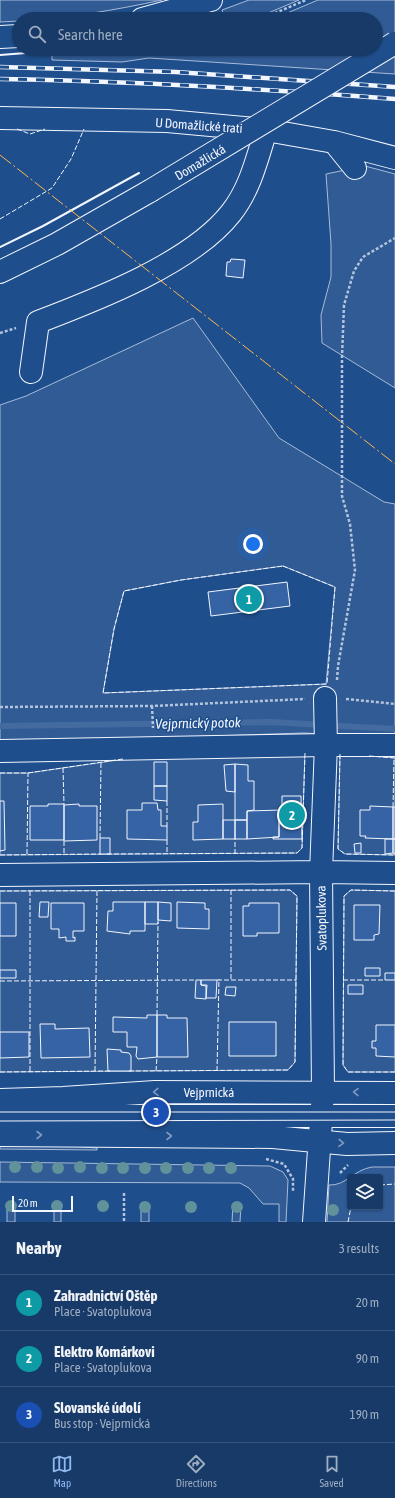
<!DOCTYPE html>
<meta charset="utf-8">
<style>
body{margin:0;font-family:"Asap Condensed",sans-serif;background:#244571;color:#f1f3f6}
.controls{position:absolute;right:12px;bottom:12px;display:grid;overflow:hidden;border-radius:4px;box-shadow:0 1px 3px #0004}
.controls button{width:36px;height:36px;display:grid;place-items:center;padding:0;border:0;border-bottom:1px solid #36547d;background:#173a69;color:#f1f3f6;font:20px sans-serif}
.scale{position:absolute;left:12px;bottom:10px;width:61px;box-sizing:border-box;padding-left:4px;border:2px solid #f2f6ff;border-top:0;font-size:11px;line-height:14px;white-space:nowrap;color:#f2f6ff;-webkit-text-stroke:3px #1f4e8c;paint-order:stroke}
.you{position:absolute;left:253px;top:544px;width:14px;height:14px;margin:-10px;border:3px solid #fff;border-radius:50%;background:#1a73e8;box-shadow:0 0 0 6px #1a73e833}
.badge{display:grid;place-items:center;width:26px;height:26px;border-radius:50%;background:#90b9f0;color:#fff;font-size:13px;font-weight:700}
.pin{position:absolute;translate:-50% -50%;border:2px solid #fff;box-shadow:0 1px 4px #0006}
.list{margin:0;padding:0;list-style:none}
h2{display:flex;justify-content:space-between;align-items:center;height:52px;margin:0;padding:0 16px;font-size:17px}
h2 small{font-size:13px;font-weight:400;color:#9eadc0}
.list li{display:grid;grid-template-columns:26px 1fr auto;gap:12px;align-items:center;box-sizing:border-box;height:56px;padding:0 16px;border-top:1px solid #36547d}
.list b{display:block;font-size:15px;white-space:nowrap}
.list p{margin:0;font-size:13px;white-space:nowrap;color:#9eadc0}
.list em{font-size:13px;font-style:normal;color:#9eadc0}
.icon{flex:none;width:22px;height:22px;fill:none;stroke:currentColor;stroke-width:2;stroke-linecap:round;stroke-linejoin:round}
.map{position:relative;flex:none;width:395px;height:1222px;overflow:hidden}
.search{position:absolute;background:#173a69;box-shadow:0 1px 3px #0004;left:12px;right:12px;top:12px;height:44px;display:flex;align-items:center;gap:10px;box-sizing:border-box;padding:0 14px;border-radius:22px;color:#9eadc0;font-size:15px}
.sheet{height:220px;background:#173a69}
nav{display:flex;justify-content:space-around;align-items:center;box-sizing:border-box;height:56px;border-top:1px solid #36547d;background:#173a69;font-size:11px;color:#9eadc0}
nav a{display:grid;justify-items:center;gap:2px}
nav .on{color:#90b9f0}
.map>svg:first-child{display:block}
</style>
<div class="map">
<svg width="395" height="1222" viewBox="0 0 395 1222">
<rect width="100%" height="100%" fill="#1f4e8c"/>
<path fill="#305b95" stroke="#a8bbd7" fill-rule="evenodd" d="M0,0H162C115,10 67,19 19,19V21L0,22Z
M249,0H299L254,19H225L222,10Z
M318,0H395V74L149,58L122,62L52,60V51L78,49H376V19H273Z
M365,166L395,174V388L322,343L321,315L331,277V244L326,174Z
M193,318L279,438L384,502L395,504V737L303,733L0,743V405L26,396ZM283,566L335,587L326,684L103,693L114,629L124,591L181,580Z
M305,750L302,848L297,853L0,855V773H28L167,753Z
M340,753L395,758V855L345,854L338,849Z
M290,890L297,896L295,1062L288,1070L0,1072V891Z
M351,890L395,891V1072H348L343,1065L344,896Z
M0,1141L97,1148V1150L0,1149Z
M0,1162L270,1166L283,1172L288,1180L286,1222H279V1204H263L249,1188L240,1183L0,1182Z
M372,1167H395V1222H327L329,1185C346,1186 353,1170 372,1167ZM350,1177H380V1207H350Z
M7,1203H15V1222H7Z
M54,1203H61V1222H54Z
M141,1203L149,1204V1222H141Z
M233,1204H241L240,1222H232Z"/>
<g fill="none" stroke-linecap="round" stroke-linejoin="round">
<path stroke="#446ba0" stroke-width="6" d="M0,726L271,722L395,729"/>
</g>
<path fill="#3563a3" stroke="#f2f6ff" d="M231,259L245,260L243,278L226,276L227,262H230Z
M287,582L290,606L211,616L208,592Z
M154,762H167V786H154Z
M235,764V792L226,791L224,765Z
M235,764L248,765V781H254V810L247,811V820H235Z
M154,786H167V801L154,800Z
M282,796H301L302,839H273V837H279V821H282Z
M0,801H4L5,850L0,851Z
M142,803H157L158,810H161V826H167V840L127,839V810H142Z
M48,804H64V840H30V806H48Z
M79,804V806H97V840L64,841V805Z
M223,804V839L193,840V822H198V805Z
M370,806L393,807V839L365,838L366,836H360V810H370Z
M393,807H395V839H393Z
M282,810V821H279V837L247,839V811Z
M223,820H235V839H223Z
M235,820H247V839H235Z
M100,838H110V854H100Z
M385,839H393V853L385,854Z
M393,839H395V854L393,853Z
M361,843V853H355L354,844Z
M40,902H49L48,917H39Z
M113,902H145V931H130V934L107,931L108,911H113Z
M145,902H158V924H145Z
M158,902L171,903V921L158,920Z
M177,902L205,903V909H209V929L177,928Z
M0,903H16V936H0Z
M51,903H84V931H73V938L75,937V941H66V937L59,938V929H51Z
M249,903H279V933H257V936H243V906H249Z
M354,905H380L379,934L374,935V940H354Z
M365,968H380V976H365Z
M0,970H16V978H0Z
M385,973H395V980H385Z
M196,980H201V985L206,986V999L195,998Z
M201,980H217L216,998H206L207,985H201Z
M348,985H363V994H348Z
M226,987H236L235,996L225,995Z
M147,1015H157V1057L138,1059L136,1056L137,1047H127V1032H113V1017L147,1018Z
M157,1015H167V1018H187L188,1057H157Z
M229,1022H276V1056H229Z
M40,1024H55V1029L89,1028L90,1057L41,1058Z
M376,1025H395V1057L376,1056V1048H372V1041H376Z
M0,1032H29V1057L0,1058Z
M107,1049L121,1050V1052L129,1053L131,1056V1071H108Z"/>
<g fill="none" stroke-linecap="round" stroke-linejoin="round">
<g stroke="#f2f6ff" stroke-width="24">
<path id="minor" d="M142,19L211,0
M0,37L19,36
M0,118L167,121L266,130L334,142L395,158
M334,142L355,168
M31,372L38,322C96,300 192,263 231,213C250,189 257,159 266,130
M0,751L326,745H395
M0,875L321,872L395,873
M0,1116H395
M314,1222L323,1092L321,872L326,745L325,698"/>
</g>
<g stroke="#f2f6ff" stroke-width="24">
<path id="major" d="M0,272L57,244L150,191
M0,1100L63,1098L155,1092L395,1093
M0,1135L273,1137L347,1144L395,1143"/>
</g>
<path stroke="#b3c4dc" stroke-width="2.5" stroke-dasharray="3 2" stroke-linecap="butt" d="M261,19L306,0
M0,333L16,328
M337,680L338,666L355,570L350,524L342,496V357L344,305L354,271L363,257L395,238
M346,699L395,704
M152,706L153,728
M0,707L152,706L305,699
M266,1159L284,1164L293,1179V1191
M340,1173L348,1165
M124,1193V1222"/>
<use href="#minor" stroke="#1f4e8c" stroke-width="22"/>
<use href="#major" stroke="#1f4e8c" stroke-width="22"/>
<path stroke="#f2f6ff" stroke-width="1" d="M0,1112H395
M0,1121L395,1120"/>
<g stroke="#f2f6ff" stroke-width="4.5">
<path id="rail" d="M0,67L176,72L395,87
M0,79C132,81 264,89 395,99"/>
</g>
<use href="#rail" stroke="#1f4e8c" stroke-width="3" stroke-dasharray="9" stroke-linecap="butt"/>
<g stroke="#f2f6ff" stroke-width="24" stroke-linecap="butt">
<path id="major-bridge" d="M150,191L395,43"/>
</g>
<use href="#major-bridge" stroke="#1f4e8c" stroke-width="22"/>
<path stroke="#f2f6ff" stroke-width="1" stroke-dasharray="5 2" stroke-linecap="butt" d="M17,129L30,134L45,129
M0,219L52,188L71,159L84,129
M283,566L335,587L327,684L103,693L114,629L124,591L181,580Z
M340,754L338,849L345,854L395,855
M369,756L395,758
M63,768L64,804
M0,773H28L123,759
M167,801V826
M393,807L394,758
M100,838L101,762
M167,840V854
M64,841V854
M27,854L28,773
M107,854L297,853L302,848L305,753
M235,854V839
M0,855L101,854
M231,890V979
M0,891L290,890L297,896L295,1062L288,1070L128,1071
M30,891V1072
M395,891L351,890L344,896L343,1065L348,1072H395
M217,980H296
M343,980H385
M0,981L196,980
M157,1015L158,922
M95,1071L97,890
M156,1071L157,1057
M217,1071L219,979
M0,1072L110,1071
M380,1185L395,1184
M348,1222L351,1207"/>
<path stroke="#f2f6ff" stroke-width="2" d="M0,55L78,49
M0,247L43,226L139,173"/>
<path stroke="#ffb74d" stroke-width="1" stroke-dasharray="14 3 2 3" stroke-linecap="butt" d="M0,155L395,464"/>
</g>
<g fill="#61919a">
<circle cx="15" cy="1167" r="6"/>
<circle cx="37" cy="1167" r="6"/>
<circle cx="80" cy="1167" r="6"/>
<circle cx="58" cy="1168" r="6"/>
<circle cx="102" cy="1168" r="6"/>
<circle cx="123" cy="1168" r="6"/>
<circle cx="145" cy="1168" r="6"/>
<circle cx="166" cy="1168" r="6"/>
<circle cx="188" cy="1168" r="6"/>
<circle cx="209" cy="1168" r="6"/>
<circle cx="231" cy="1168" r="6"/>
<circle cx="11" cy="1206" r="6"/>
<circle cx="57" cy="1206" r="6"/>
<circle cx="103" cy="1206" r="6"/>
<circle cx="145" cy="1207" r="6"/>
<circle cx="191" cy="1207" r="6"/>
<circle cx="237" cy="1207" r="6"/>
<circle cx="333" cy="1210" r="6"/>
</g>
<defs><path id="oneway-chevron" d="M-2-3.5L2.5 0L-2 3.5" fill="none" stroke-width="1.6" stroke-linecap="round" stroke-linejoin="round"/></defs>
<g stroke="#7e9ac0">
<use href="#oneway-chevron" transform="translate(156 1092) rotate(178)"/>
<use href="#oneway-chevron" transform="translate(356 1092) rotate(-179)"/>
<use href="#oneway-chevron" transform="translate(39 1135)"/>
<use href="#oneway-chevron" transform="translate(169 1136)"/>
<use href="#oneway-chevron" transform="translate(341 1143) rotate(3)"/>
</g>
<g text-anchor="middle" stroke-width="3" stroke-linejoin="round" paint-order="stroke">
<g font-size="13" fill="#f2f6ff" stroke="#1f4e8c">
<text transform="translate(199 125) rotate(4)" y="5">U Domažlické trati</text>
<text transform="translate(200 162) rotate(-31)" y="5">Domažlická</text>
<text transform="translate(321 918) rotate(-91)" y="5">Svatoplukova</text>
<text x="209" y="1097">Vejprnická</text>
</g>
<g font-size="14" font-style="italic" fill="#f2f6ff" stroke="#1f4e8c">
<text transform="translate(198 723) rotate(-1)" y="5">Vejprnický potok</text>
</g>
</g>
</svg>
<div class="controls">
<button><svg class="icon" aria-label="layers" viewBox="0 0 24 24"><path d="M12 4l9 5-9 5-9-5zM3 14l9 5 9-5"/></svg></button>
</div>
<div class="scale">20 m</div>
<div class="you"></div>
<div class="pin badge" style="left:249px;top:599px;background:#0f9aa8">1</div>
<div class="pin badge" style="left:292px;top:815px;background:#0f9aa8">2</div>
<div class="pin badge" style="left:156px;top:1112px;background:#1a4fb4">3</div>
<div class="search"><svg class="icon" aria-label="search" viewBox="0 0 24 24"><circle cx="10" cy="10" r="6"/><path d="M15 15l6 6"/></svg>Search here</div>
</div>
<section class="sheet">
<h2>Nearby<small>3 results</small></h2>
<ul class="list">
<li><span class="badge" style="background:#0f9aa8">1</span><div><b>Zahradnictví Oštěp</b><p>Place · Svatoplukova</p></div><em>20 m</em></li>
<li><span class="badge" style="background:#0f9aa8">2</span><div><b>Elektro Komárkovi</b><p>Place · Svatoplukova</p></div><em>90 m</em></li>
<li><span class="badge" style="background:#1a4fb4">3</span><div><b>Slovanské údolí</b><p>Bus stop · Vejprnická</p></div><em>190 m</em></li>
</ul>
</section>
<nav>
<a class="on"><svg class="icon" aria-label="map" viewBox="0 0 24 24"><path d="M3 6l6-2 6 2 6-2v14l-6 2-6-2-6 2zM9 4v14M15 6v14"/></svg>Map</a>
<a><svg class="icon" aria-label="directions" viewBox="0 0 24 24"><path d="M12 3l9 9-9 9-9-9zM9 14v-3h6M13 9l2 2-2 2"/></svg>Directions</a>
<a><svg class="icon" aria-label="saved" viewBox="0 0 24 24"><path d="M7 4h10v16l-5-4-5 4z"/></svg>Saved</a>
</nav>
